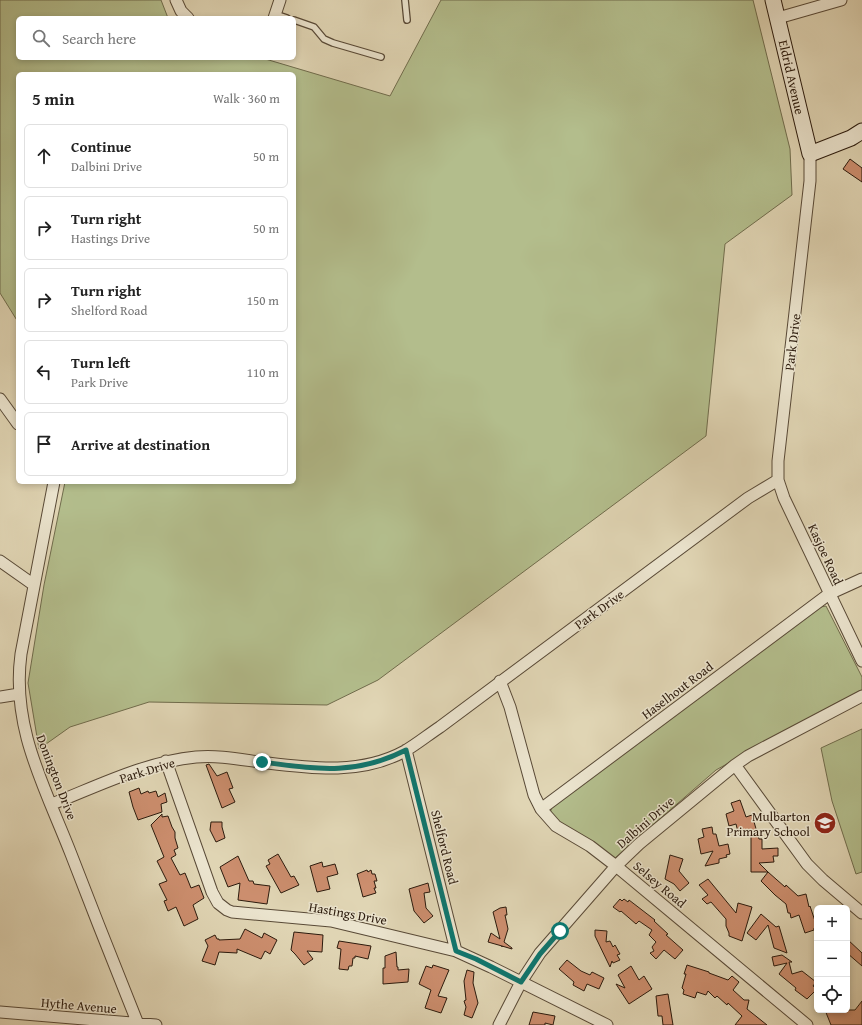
<!DOCTYPE html>
<meta charset="utf-8">
<style>
body{margin:0;font-family:"Gentium Book Plus",serif;background:#f6f6f6;color:#222}
.controls{position:absolute;right:12px;bottom:12px;display:grid;overflow:hidden;border-radius:6px;box-shadow:0 2px 6px #0003}
.controls button{width:36px;height:36px;display:grid;place-items:center;padding:0;border:0;border-bottom:1px solid #e0e0e0;background:#fff;color:#222;font:20px sans-serif}
.stop{position:absolute;width:12px;height:12px;margin:-9px;border:3px solid #0f766e;border-radius:50%;background:#fff}
.stop.end{background:#0f766e;border-color:#fff;box-shadow:0 1px 4px #0008}
.list{margin:0;padding:0;list-style:none}
h2{display:flex;justify-content:space-between;align-items:center;height:52px;margin:0;padding:0 16px;font-size:17px}
h2 small{font-size:13px;font-weight:400;color:#767676}
.list li{display:grid;grid-template-columns:26px 1fr auto;gap:12px;align-items:center;box-sizing:border-box;height:64px;margin:0 8px 8px;padding:0 8px;border:1px solid #e0e0e0;border-radius:6px}
.list b{display:block;font-size:15px;white-space:nowrap}
.list p{margin:0;font-size:13px;white-space:nowrap;color:#767676}
.list em{font-size:13px;font-style:normal;color:#767676}
.icon{flex:none;width:22px;height:22px;fill:none;stroke:currentColor;stroke-width:2;stroke-linecap:round;stroke-linejoin:round}
.map{position:relative;flex:none;width:862px;height:1025px;overflow:hidden}
.search{position:absolute;background:#fff;box-shadow:0 2px 6px #0003;left:16px;top:16px;width:280px;height:44px;display:flex;align-items:center;gap:10px;box-sizing:border-box;padding:0 14px;border-radius:6px;color:#767676;font-size:15px}
.panel{position:absolute;background:#fff;box-shadow:0 2px 6px #0003;left:16px;top:72px;width:280px;height:412px;border-radius:6px}
.map>svg:first-child{display:block}
</style>
<div class="map">
<svg width="862" height="1025" viewBox="0 0 862 1025">
<rect width="100%" height="100%" fill="#e0d5b4"/>
<filter id="stains"><feTurbulence type="fractalNoise" baseFrequency=".005" numOctaves="4"/><feColorMatrix values="0 0 0 0 .2 0 0 0 0 .09 0 0 0 0 .02 0 0 0 .5 -.17"/></filter>
<radialGradient id="worn" r=".72"><stop offset=".6" stop-color="#630" stop-opacity="0"/><stop offset="1" stop-color="#630" stop-opacity=".3"/></radialGradient>
<path fill="#b3bd8c" stroke="#706c4c" d="M0,0H161L168,18H18V58H262L390,96L441,0H753L790,149L792,195L725,244L706,436L378,680L327,705L149,702L70,727L39,749L28,683L44,585L65,482H294V74H18V322L0,293Z
M826,606L862,677V691L840,701L716,770L615,858L564,831L550,813L552,807L820,607Z
M862,729V872L856,874L832,801L821,748Z"/>
<path fill="#cc8e6e" stroke="#2c1b0d" d="M850,159L862,168V182L843,169Z
M209,764L217,776L227,772L233,788L229,789L235,802L222,808L206,765Z
M139,788L141,794L148,791L149,793L156,791L158,797L165,793L167,802L161,804L162,812L138,820L133,807L129,792Z
M740,800L746,817L752,815L759,839H762V849L778,848V856H773L774,862L759,863L768,872H751V833L739,836L736,824L729,826L726,814L734,811L731,803Z
M162,814V817L168,816L172,827L175,832V838L178,848L174,850L176,855L171,858L180,875L185,873L191,888L199,885L204,898L193,905L198,919L184,926L176,907L168,911L164,901L167,900L159,884L167,881L157,861L164,857L151,825Z
M211,822H222V827L225,838L216,842L210,830Z
M712,827L713,834H716L719,846L728,844L730,854L726,855L727,857L719,859V863L705,866L713,851L701,854L698,839L704,837L702,829Z
M278,854L291,877L294,876L299,885L281,893L266,866L270,864L268,860Z
M670,855L683,859L679,871L689,883L680,891L674,884L665,879Z
M238,856L249,881H253L254,884L270,886L267,904L238,900L240,883L228,887L220,867Z
M322,862L323,867L335,864L338,874L327,877L330,889L317,892L310,866Z
M367,870L368,872L371,870L372,874H375L377,881H374L376,888H374L376,893L363,897L357,874Z
M768,872L785,887L786,885L798,896L806,894L809,907L810,906L817,927L814,928V930L805,933L799,915L791,918L790,913H788L786,904L775,895L761,881Z
M708,879L736,913L738,903L752,907L742,941L729,936V933L726,926V919L711,902L707,904L702,899L708,895L699,885Z
M428,883L430,892L424,893L426,908L433,916L424,923L414,911L409,889Z
M620,899L622,901L624,899L628,902L629,900L655,920L654,921L668,934L666,935L683,950L675,959L664,950L656,959L650,953L654,951L652,947L656,942L649,935L652,930L639,921L636,924L621,911L620,912L613,907Z
M506,907L507,915H505L508,929L504,942L512,948V949L502,946V947V946L488,942L491,933L500,939L493,912L500,908Z
M761,914L776,927L779,926L787,953L774,948L768,925L756,940L747,933Z
M245,929L262,938L264,933L277,940L270,954L265,951L261,959L237,949V953L219,952L215,965L202,961L208,946L205,940L215,935L217,939H219V940L240,939Z
M595,930L607,931L606,942L610,941L613,947L615,945L620,954L617,955L620,960L613,963L612,961L610,967L595,936Z
M294,932L323,935L322,952L307,951L313,959L304,965L295,954L291,950Z
M847,939L862,953V966L847,953Z
M339,941L371,946L368,959L355,956V958H353L352,966H349L348,970L339,969L341,949L337,948Z
M396,952L397,967H398V970L409,969L408,982L383,984V968H385V956Z
M782,955L792,962H789L792,974L802,971L816,982L813,986L817,989L807,999L795,990L796,988L779,974L787,963L774,966L772,957Z
M567,960L581,971L590,975L592,972L604,978L599,989L587,984L584,991L573,985L574,982L559,969Z
M433,965L449,970L438,996L447,998L441,1013L425,1008L431,990L419,984L426,966L432,968Z
M687,965L709,972V973L728,980L732,976L739,982L733,990L744,1000H749L747,1009L767,1025H735L742,1016L728,1003L727,1005L717,996L715,998L708,991L706,995L697,992L695,998L683,994L684,990L682,988L686,974H684Z
M631,966L639,980L644,976L652,989L629,1004L616,984L625,988L618,975Z
M467,970L474,972L473,983L478,1003L472,1018L464,1015L466,1007L464,1001L466,1000L464,981Z
M668,994L673,1025H663L662,1016H658L656,996Z
M862,1001V1025H831L825,1010H855Z
M533,1012L555,1016L553,1025L545,1023V1025H529Z"/>
<g fill="none" stroke-linecap="round" stroke-linejoin="round">
<g stroke="#594a37" stroke-width="8">
<path id="lane" d="M405,0L407,20
M275,14L287,18
M294,20L314,27L324,39L333,43L381,57"/>
</g>
<g stroke="#594a37" stroke-width="13">
<path id="street" d="M176,0L181,11L188,18
M274,18L280,0
M778,18L841,0
M0,399L18,424
M778,480L784,498L862,661
M54,482L21,654C11,728 45,787 71,854C93,911 115,967 138,1024
M0,561L34,585
M500,681L510,707L534,795L541,809L556,826L590,846L616,866L807,1025
M0,697L19,694
M406,750L456,951
M166,761L212,892L218,903L227,910L232,912L331,921L456,951L491,967L607,1025
M735,765L807,864L823,880L862,913
M52,804C98,786 145,762 196,757C217,755 238,759 259,762C309,768 359,776 405,751C417,744 428,735 440,727L748,498L778,480V461L810,181V154
M541,809L829,594L862,579
M0,1012L156,1025
M499,1025L521,982L540,953L616,866L639,844L735,765L748,756L862,696"/>
</g>
<g stroke="#2c1b0d" stroke-width="17">
<path id="secondary" d="M773,0L810,154L851,138L862,131"/>
</g>
<use href="#lane" stroke="#ebe4ce" stroke-width="5.5"/>
<use href="#street" stroke="#ebe4ce" stroke-width="11"/>
<use href="#secondary" stroke="#ebe4ce" stroke-width="15"/>
</g>
<g fill="none" stroke-linecap="round" stroke-linejoin="round">
<path stroke="#0f766e" stroke-width="5" d="M262,762C316,769 355,776 406,750L456,951L476,959L521,982L540,954L560,931"/>
</g>
<defs>
<g id="school-disc" transform="scale(1.15)"><circle r="9.5" fill="#8f2418" stroke="#ebe4ce"/><path d="M0-5L7-2L0 1L-7-2ZM-4 1L0 2.5L4 1V4Q0 6-4 4Z" fill="#fff"/></g>
</defs>
<g fill-rule="evenodd">
<use href="#school-disc" x="825" y="823"/>
</g>
<g text-anchor="middle" stroke-width="3" stroke-linejoin="round" paint-order="stroke">
<g font-size="13" fill="#2c1b0d" stroke="#ebe4ce">
<text transform="translate(792 77) rotate(77)" y="5">Eldrid Avenue</text>
<text transform="translate(792 342) rotate(-83)" y="5">Park Drive</text>
<text transform="translate(826 554) rotate(65)" y="5">Kasjoe Road</text>
<text transform="translate(599 609) rotate(-36)" y="5">Park Drive</text>
<text transform="translate(677 690) rotate(-37)" y="5">Haselhout Road</text>
<text transform="translate(147 770) rotate(-17)" y="5">Park Drive</text>
<text transform="translate(57 777) rotate(69)" y="5">Donington Drive</text>
<text transform="translate(645 822) rotate(-41)" y="5">Dalbini Drive</text>
<text transform="translate(445 847) rotate(76)" y="5">Shelford Road</text>
<text transform="translate(660 884) rotate(40)" y="5">Selsey Road</text>
<text transform="translate(348 913) rotate(10)" y="5">Hastings Drive</text>
<text transform="translate(79 1005) rotate(5)" y="5">Hythe Avenue</text>
</g>
<g font-size="13" fill="#2c1b0d" stroke="#ebe4ce" text-anchor="end">
<text x="810" y="821">Mulbarton<tspan x="810" dy="15">Primary School</tspan></text>
</g>
</g>
<rect width="100%" height="100%" filter="url(#stains)"/>
<rect width="100%" height="100%" fill="url(#worn)"/>
</svg>
<div class="controls">
<button>+</button>
<button>−</button>
<button><svg class="icon" aria-label="locate" viewBox="0 0 24 24"><circle cx="12" cy="12" r="6"/><path d="M12 2v4M12 18v4M2 12h4M18 12h4"/></svg></button>
</div>
<div class="stop" style="left:560px;top:931px"></div>
<div class="stop end" style="left:262px;top:762px"></div>
<div class="search"><svg class="icon" aria-label="search" viewBox="0 0 24 24"><circle cx="10" cy="10" r="6"/><path d="M15 15l6 6"/></svg>Search here</div>
<section class="panel">
<h2>5 min<small>Walk · 360 m</small></h2>
<ul class="list">
<li><svg class="icon" aria-label="ahead" viewBox="0 0 24 24"><path d="M12 20V5M6 11l6-6 6 6"/></svg><div><b>Continue</b><p>Dalbini Drive</p></div><em>50 m</em></li>
<li><svg class="icon" aria-label="right" viewBox="0 0 24 24"><path d="M7 20v-9h11M14 6l5 5-5 5"/></svg><div><b>Turn right</b><p>Hastings Drive</p></div><em>50 m</em></li>
<li><svg class="icon" aria-label="right" viewBox="0 0 24 24"><path d="M7 20v-9h11M14 6l5 5-5 5"/></svg><div><b>Turn right</b><p>Shelford Road</p></div><em>150 m</em></li>
<li><svg class="icon" aria-label="left" viewBox="0 0 24 24"><path d="M17 20v-9H6M10 6l-5 5 5 5"/></svg><div><b>Turn left</b><p>Park Drive</p></div><em>110 m</em></li>
<li><svg class="icon" aria-label="arrive" viewBox="0 0 24 24"><path d="M6 21V4h12l-3 4 3 4H6"/></svg><div><b>Arrive at destination</b></div></li>
</ul>
</section>
</div>
